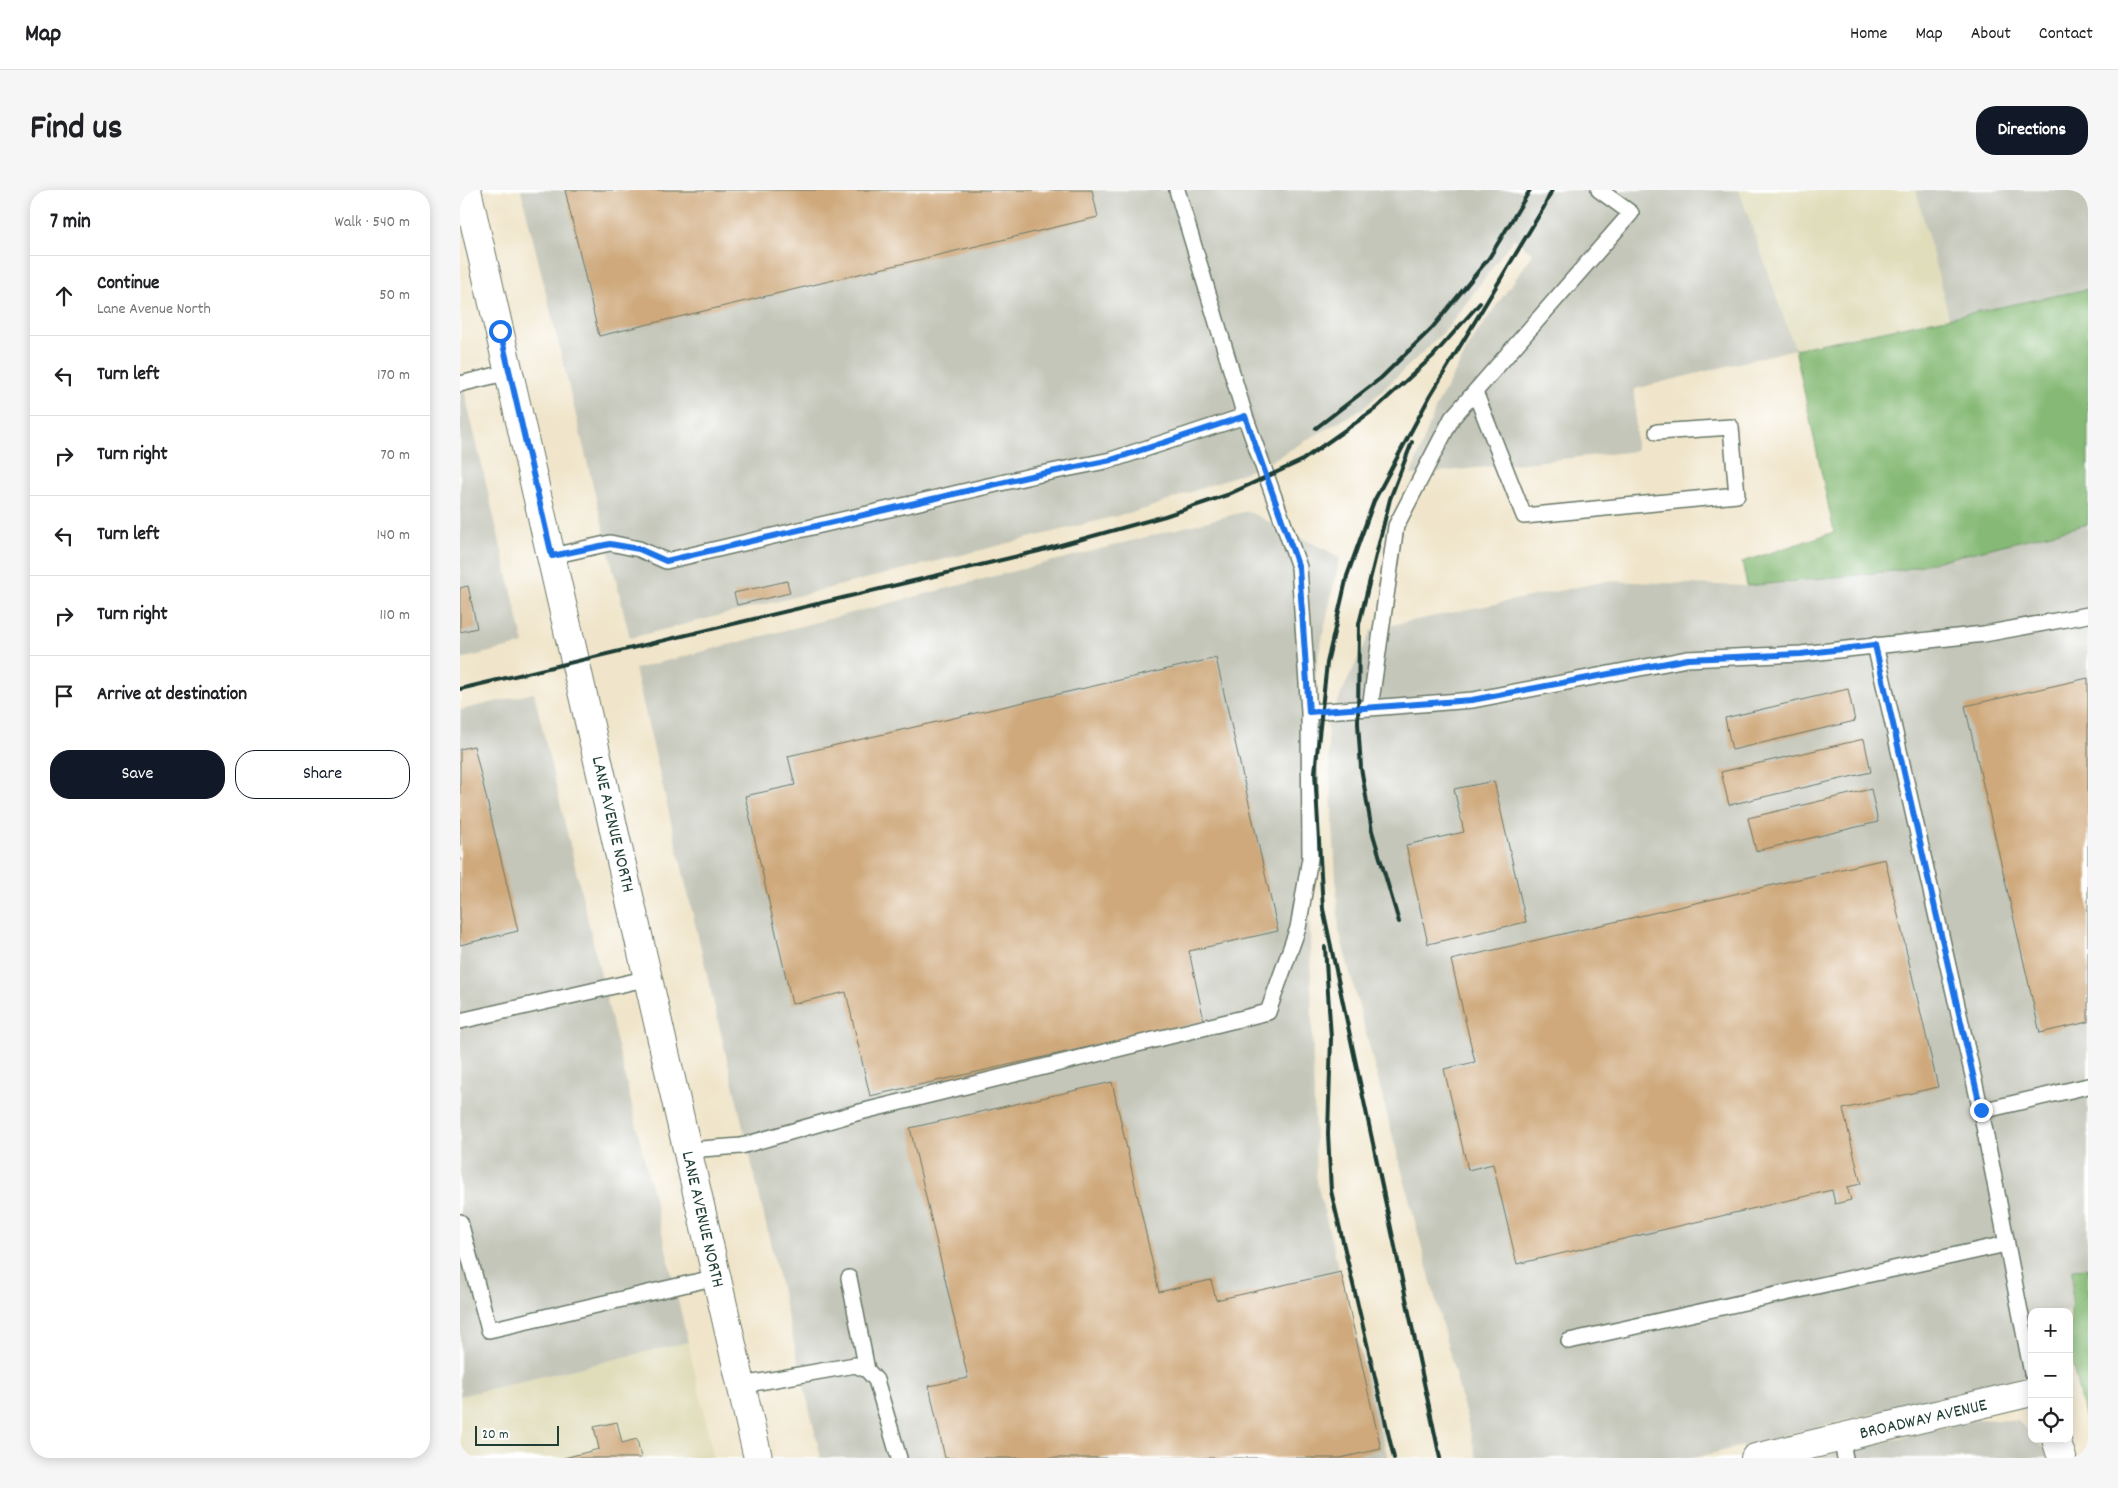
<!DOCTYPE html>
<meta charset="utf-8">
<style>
body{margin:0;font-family:Dekko,sans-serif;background:#f6f6f6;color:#202124}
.controls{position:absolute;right:15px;bottom:15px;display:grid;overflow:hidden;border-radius:10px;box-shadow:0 2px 12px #0003}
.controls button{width:45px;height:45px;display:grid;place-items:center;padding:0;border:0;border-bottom:1px solid #e0e0e0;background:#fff;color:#202124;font:25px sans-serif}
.scale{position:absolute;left:15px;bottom:12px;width:84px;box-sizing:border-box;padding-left:5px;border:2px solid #1f3d34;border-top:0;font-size:14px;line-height:18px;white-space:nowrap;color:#1f3d34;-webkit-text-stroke:4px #fff;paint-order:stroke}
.stop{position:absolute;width:15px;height:15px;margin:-11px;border:4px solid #1a73e8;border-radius:50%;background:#fff}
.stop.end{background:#1a73e8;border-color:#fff;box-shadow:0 1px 5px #0008}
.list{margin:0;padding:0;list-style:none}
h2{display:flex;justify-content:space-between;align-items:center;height:65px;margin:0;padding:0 20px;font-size:21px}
h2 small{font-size:16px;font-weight:400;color:#757577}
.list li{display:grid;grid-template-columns:32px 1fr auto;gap:15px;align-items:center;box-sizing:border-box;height:80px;padding:0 20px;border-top:1px solid #e0e0e0}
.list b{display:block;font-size:19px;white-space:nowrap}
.list p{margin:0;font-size:16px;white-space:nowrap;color:#757577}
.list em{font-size:16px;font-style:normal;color:#757577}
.actions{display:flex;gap:10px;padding:15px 20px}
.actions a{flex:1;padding:11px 0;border:1px solid #111827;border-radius:20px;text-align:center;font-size:18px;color:#111827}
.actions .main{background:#111827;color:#fff}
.icon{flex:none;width:28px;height:28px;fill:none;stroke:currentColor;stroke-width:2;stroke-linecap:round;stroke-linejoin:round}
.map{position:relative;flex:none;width:1628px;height:1268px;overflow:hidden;border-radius:20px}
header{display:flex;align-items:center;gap:30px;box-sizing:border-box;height:70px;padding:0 25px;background:#fff;border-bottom:1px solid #e0e0e0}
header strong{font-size:24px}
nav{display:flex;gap:28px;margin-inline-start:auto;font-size:18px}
.intro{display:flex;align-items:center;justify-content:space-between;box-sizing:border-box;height:120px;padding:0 30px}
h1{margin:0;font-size:35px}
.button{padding:12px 22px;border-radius:20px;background:#111827;color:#fff;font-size:18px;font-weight:700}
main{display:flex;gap:30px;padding:0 30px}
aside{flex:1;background:#fff;border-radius:20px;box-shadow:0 2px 12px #0003}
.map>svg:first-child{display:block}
</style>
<header>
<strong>Map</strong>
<nav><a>Home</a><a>Map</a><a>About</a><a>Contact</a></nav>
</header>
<div class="intro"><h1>Find us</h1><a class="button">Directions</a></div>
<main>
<aside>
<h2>7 min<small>Walk · 540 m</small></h2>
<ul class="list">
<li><svg class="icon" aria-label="ahead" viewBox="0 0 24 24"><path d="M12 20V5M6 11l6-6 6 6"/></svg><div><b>Continue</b><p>Lane Avenue North</p></div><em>50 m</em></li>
<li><svg class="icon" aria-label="left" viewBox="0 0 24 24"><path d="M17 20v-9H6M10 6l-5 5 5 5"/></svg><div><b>Turn left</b></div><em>170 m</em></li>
<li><svg class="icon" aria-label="right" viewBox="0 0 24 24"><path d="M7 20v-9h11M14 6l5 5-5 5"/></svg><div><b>Turn right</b></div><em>70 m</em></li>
<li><svg class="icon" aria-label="left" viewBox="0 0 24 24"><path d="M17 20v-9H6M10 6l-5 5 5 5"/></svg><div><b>Turn left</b></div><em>140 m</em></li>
<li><svg class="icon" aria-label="right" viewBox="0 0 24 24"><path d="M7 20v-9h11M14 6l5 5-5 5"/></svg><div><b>Turn right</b></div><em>110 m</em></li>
<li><svg class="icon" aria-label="arrive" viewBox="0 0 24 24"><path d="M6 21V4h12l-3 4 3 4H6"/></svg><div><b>Arrive at destination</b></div></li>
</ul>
<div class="actions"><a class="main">Save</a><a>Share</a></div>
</aside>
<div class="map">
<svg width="1628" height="1268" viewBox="0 0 1628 1268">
<rect width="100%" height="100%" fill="#fff"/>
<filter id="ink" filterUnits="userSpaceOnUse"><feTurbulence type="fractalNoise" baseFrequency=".02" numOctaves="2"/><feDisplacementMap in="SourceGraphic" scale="10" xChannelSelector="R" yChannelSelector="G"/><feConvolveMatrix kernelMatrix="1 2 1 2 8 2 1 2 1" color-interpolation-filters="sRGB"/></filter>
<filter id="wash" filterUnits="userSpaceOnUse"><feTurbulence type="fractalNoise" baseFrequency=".0096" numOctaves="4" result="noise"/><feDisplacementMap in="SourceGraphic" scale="20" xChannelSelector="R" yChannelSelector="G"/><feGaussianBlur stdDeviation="1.12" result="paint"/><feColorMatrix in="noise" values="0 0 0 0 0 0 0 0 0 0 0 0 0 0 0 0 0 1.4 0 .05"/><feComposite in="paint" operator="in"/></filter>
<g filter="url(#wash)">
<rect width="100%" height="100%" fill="#f0e5ca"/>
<path fill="#e0ddbb" d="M1279,0H1456L1489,127L1335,159Z
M228,1152L254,1268H0V1206Z"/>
<path fill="#c4c6b9" d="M61,0H1279L1335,159L1175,199L1176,261L951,285L976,217L1014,147L1073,64L1054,48L987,139L905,217L802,276L685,319L170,448Z
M1456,0H1628V99L1489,127Z
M0,183L64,454L0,469Z
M787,321L880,367L857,472L846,588L856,990L928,1268H361L175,479Z
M1628,334V1078L1613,1079L1609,1127V1122H1572V1185L1234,1268H1017L879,741L867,534L912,439L1147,391L1287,396L1442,380Z
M74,503L228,1152L0,1206V520Z
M1518,1229L1558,1231L1572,1245V1249H1575L1587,1261L1588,1268H1356Z"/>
<path fill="#85b975" stroke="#527b54" d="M1628,99V334L1442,380L1287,396L1282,372L1374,342L1335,159Z
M1628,1078V1242L1609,1160L1613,1079Z"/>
<g id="blocks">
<path fill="#cfa97c" d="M105,0H632L638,27L139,146Z
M327,391L330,403L277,415L274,403Z
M8,396L17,438L0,442V398Z
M756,468L818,741L729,761L744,831L410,906L386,802L332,814L285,606L335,595L328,566Z
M1628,488V832L1580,843L1505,516Z
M1388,499L1395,531L1272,560L1265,528Z
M1404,549L1411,582L1269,615L1261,582Z
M14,556L58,741L0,755V559Z
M1034,591L1066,732L968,754L946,655L1004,642L994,599Z
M1411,599L1418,632L1296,661L1288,628Z
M1425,669L1478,897L1383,919L1401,994L1387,997L1391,1010L1375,1014L1372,1000L1057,1074L1033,974L1008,980L984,879L1015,872L991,770Z
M652,892L699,1102L751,1090L756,1110L881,1082L921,1259L880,1268H485L469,1196L508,1188L450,938Z
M157,1232L162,1253L177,1249L181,1268H104L139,1259L134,1237Z"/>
</g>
</g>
<g filter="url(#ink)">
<use href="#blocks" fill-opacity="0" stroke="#687868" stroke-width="1"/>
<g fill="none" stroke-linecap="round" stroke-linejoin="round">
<g stroke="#687868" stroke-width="18">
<path id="lane" d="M1139,0L1171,23L992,228L936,336L910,518L1013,510L1227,469L1341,464L1524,444L1628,425
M0,194L49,182
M1015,202L1064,326L1277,305L1271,237L1197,242
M92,366L150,353L179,359L206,371L571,286L651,270L785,226L717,0
M1415,455L1521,921L1572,1183
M849,522L910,518
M0,831L189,788
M1521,921L1628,896
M228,960L281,956L396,923L808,822L838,738L850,668L849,522L839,377L785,226
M0,1032L29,1140L257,1087
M389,1088L407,1180
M1109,1151L1546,1054
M282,1195L395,1175L407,1180L416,1190L439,1268
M1381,1248L1385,1268"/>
</g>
<g stroke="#687868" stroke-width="30">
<path id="street" d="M1596,1249L1602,1268
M1295,1268L1572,1202"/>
</g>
<g stroke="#687868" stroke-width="30">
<path id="secondary" d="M7,0L298,1268"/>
</g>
<use href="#lane" stroke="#fff" stroke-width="15"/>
<use href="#street" stroke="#fff" stroke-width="28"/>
<use href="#secondary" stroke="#fff" stroke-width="28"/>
<path stroke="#1f3d34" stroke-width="4" d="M856,238L921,188L972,138L1029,68L1070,0
M0,499L579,361L705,326L767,305L841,271L915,219L973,166L1020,113
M939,732L912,641L901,578L898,533L899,434L930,309L952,252
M865,757L871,848L868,944L871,1001L934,1268
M980,1268L863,719L855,582L867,473L887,386L914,311L970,206L1084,17L1092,0"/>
</g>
</g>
<g fill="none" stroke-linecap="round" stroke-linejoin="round" filter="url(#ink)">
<path stroke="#1a73e8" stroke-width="6" d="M40,141L92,366L150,354L179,359L206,371L571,286L651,270L785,226L839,378L849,522L1012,510L1228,469L1341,464L1415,455L1521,920"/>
</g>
<g text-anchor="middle" stroke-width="4" stroke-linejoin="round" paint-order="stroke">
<g font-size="18" fill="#1f3d34" stroke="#fff">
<text transform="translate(154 634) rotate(77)" y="6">LANE AVENUE NORTH</text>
<text transform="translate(244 1029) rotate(77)" y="6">LANE AVENUE NORTH</text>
<text transform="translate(1463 1228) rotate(-13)" y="6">BROADWAY AVENUE</text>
</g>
</g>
</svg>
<div class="controls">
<button>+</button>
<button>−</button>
<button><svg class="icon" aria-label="locate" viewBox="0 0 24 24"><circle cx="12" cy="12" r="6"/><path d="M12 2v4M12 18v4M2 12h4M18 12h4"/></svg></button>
</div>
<div class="scale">20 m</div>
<div class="stop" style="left:40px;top:141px"></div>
<div class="stop end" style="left:1521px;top:920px"></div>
</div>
</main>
